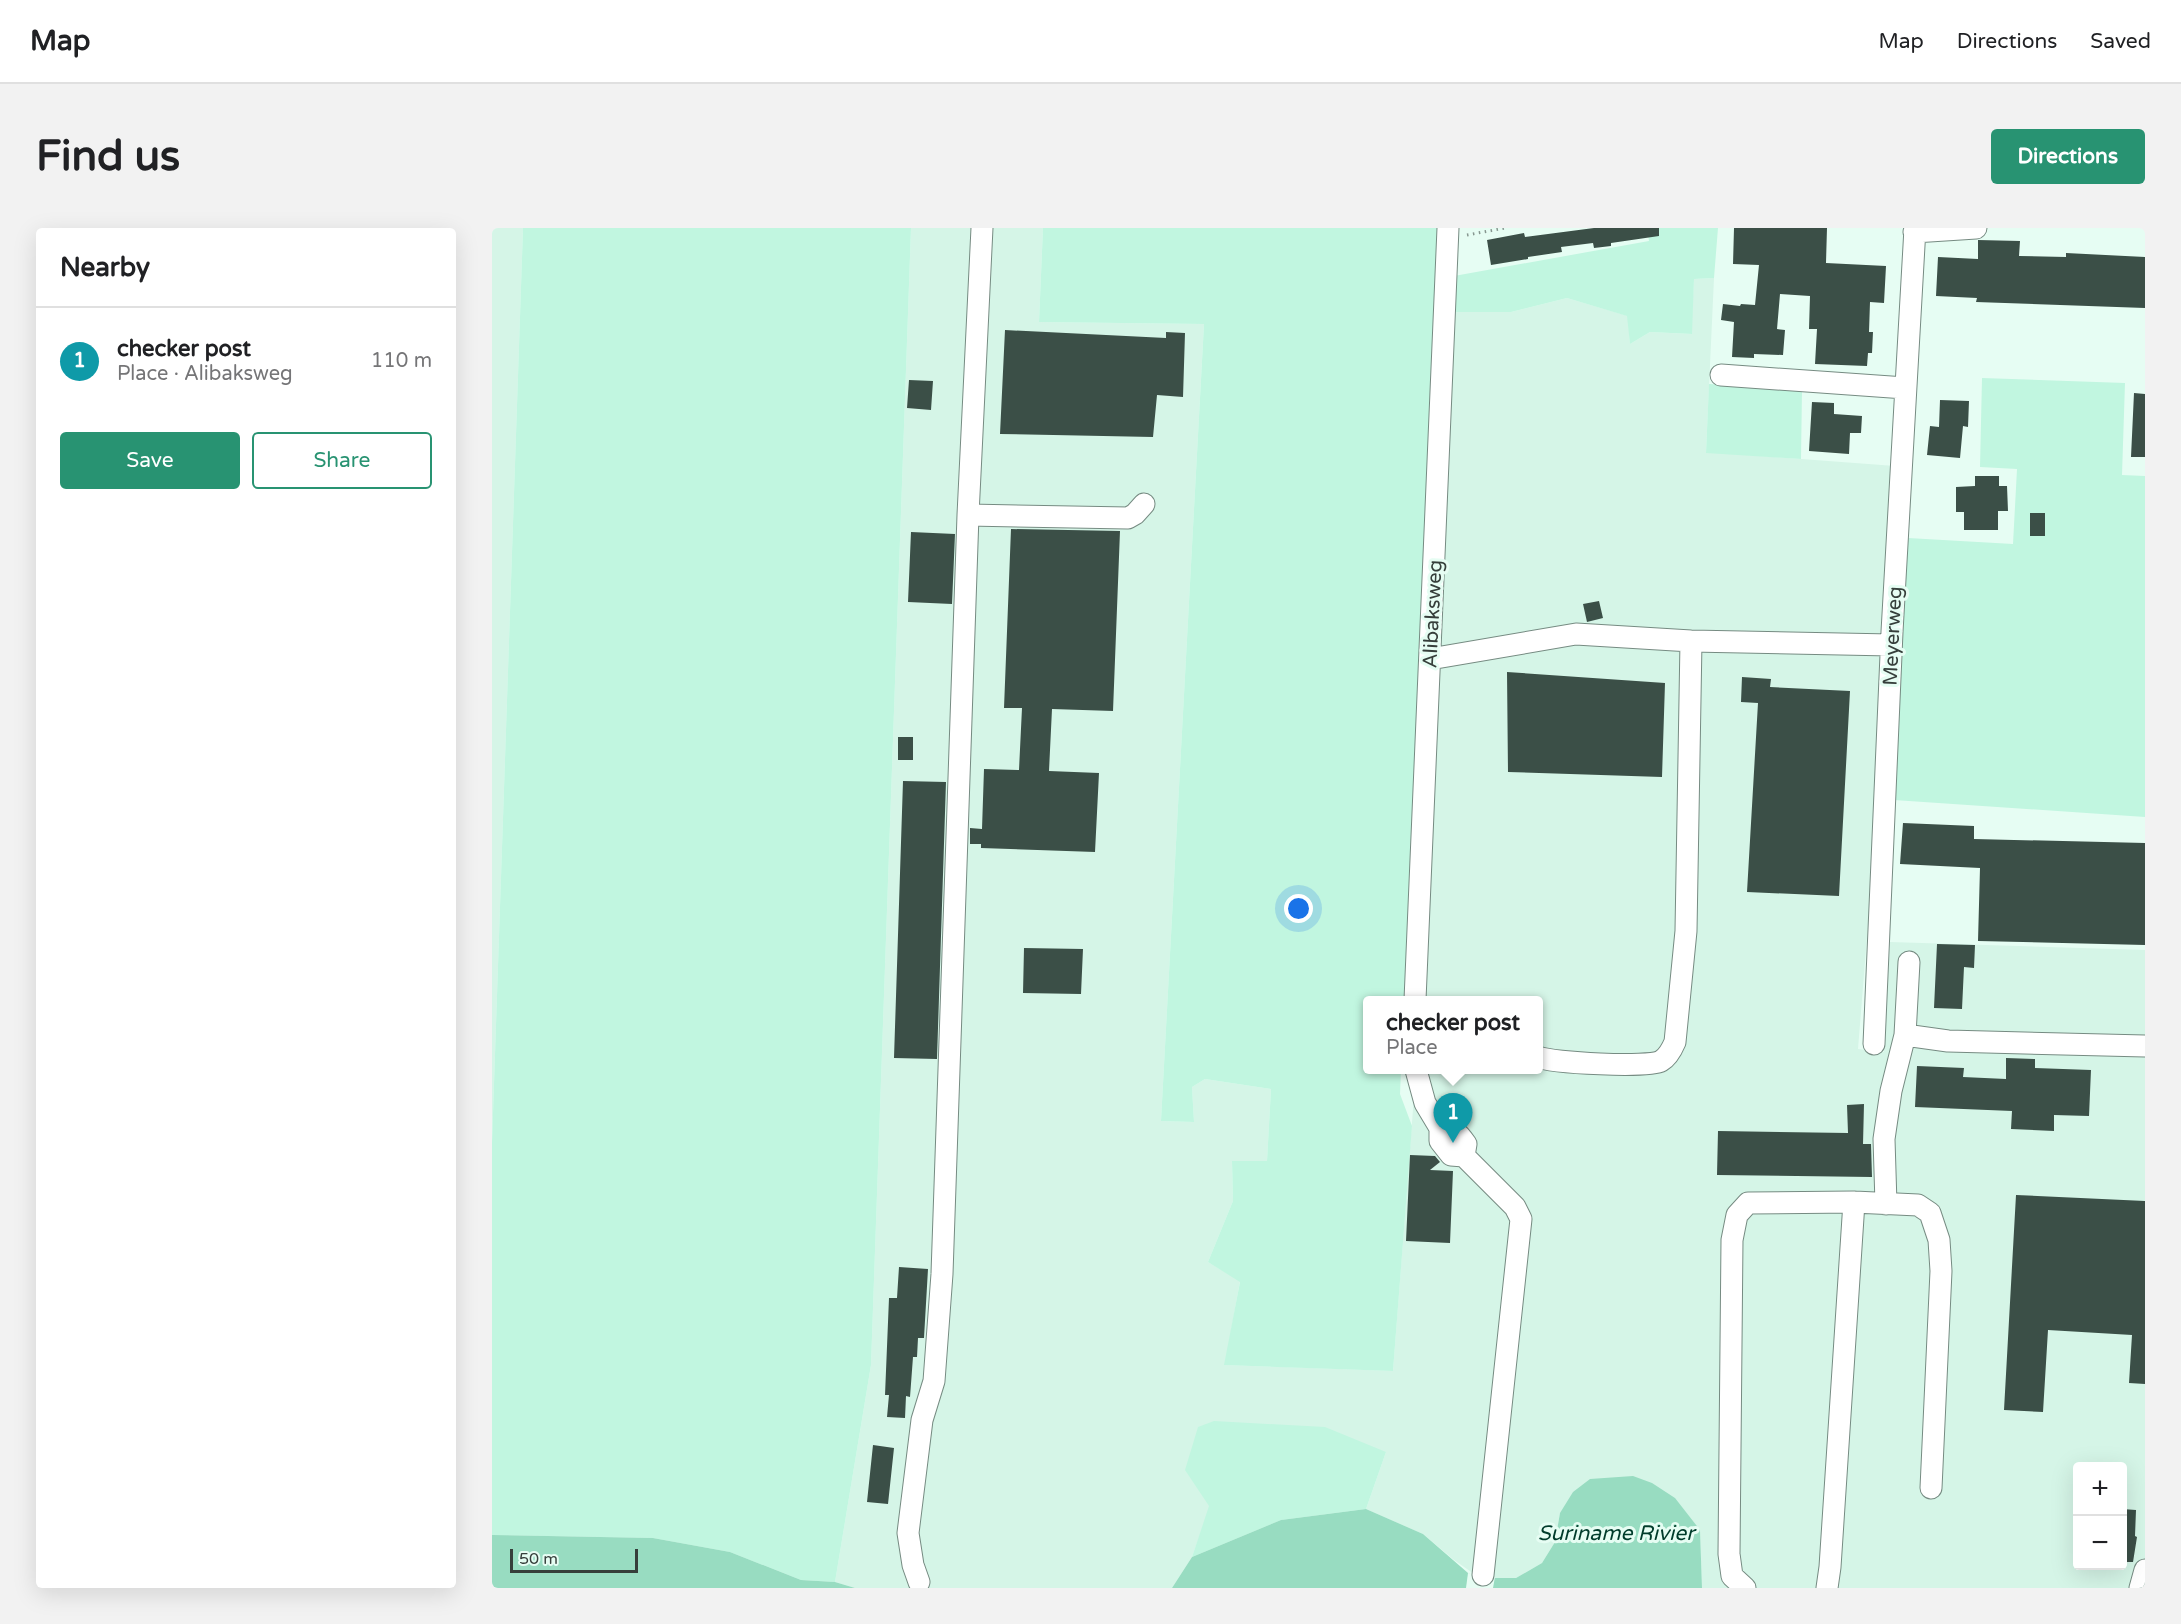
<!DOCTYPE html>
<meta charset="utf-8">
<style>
body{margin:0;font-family:"Varela Round",sans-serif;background:#f2f2f2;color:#202124}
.controls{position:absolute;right:18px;bottom:18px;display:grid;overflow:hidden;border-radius:6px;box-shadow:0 6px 24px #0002}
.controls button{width:54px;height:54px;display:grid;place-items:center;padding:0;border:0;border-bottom:2px solid #e0e0e0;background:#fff;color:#202124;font:30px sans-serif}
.scale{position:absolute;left:18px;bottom:15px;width:128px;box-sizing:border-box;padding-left:6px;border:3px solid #363f3b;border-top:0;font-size:16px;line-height:21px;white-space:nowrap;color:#363f3b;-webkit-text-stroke:4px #e6fdf3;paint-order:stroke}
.you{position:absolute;left:807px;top:681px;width:21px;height:21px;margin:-15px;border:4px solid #fff;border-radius:50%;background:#1a73e8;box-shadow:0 0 0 9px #1a73e833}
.badge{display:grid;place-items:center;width:39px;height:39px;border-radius:50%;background:#289372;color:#fff;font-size:20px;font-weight:700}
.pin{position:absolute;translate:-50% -50px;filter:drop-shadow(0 2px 3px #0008)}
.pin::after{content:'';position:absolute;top:32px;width:21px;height:18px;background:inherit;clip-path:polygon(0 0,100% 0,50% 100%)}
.popup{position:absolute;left:871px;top:768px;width:180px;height:78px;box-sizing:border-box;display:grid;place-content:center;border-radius:6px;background:#fff;filter:drop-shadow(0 2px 4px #0005);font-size:20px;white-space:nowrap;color:#757577}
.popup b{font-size:22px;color:#202124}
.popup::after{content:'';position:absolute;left:50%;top:100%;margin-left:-12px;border:12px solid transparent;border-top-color:#fff}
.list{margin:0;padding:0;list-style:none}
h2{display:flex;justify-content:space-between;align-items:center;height:78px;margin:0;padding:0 24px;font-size:26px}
h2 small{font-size:20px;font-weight:400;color:#757577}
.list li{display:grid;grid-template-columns:39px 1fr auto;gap:18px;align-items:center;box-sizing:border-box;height:108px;padding:0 24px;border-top:2px solid #e0e0e0}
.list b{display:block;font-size:22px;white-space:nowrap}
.list p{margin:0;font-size:20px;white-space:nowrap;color:#757577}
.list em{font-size:20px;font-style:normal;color:#757577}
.actions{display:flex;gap:12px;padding:18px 24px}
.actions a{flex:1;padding:14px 0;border:2px solid #289372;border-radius:6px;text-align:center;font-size:21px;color:#289372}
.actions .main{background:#289372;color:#fff}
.map{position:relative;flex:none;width:1653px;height:1360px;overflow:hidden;border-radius:6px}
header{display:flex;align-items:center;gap:36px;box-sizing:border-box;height:84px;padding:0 30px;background:#fff;border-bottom:2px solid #e0e0e0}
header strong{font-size:28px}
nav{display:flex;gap:33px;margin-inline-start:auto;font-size:21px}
.intro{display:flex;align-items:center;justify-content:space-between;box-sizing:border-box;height:144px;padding:0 36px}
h1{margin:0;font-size:42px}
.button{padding:15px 27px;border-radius:6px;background:#289372;color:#fff;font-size:21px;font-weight:700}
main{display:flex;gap:36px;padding:0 36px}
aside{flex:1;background:#fff;border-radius:6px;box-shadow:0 6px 24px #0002}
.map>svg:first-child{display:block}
</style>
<header>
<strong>Map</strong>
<nav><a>Map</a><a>Directions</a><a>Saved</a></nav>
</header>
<div class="intro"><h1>Find us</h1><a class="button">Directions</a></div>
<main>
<aside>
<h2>Nearby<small></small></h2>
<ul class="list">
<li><span class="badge" style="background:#0f9aa8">1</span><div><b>checker post</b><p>Place · Alibaksweg</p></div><em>110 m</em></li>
</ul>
<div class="actions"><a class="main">Save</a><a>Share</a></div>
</aside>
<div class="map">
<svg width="1653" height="1360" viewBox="0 0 1653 1360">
<rect width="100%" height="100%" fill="#e6fdf3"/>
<path fill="#d5f5e7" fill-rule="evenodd" d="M0,0H31L0,915Z
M419,0H551L547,94L712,96L669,893L702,894L700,859L713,851L779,861L775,933H740L741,973L716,1034L748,1053L733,1137L901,1143L924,842H1046V772H929L961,84H1019L1075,70L1136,88L1138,116L1158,104L1199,106L1202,51L1222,50L1214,224L1403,238L1377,684L1366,821L1392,824L1398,714L1653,722V1360H1210L1208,1302L1068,1285L1063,1314L1050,1335L1024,1350H988L962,1332L931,1306L874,1281L894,1224L718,1278L700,1329L680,1360H363L343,1354L379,1137ZM1586,1238H1630V1338H1586Z"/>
<path fill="#c1f6e0" d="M31,0H419L379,1137L343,1354L309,1352L238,1324L161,1310L0,1307V915Z
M551,0H945L912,772H876V842H909L908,866L920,898L901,1143L732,1137L748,1054L716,1034L741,973L740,933H775L779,861L713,851L700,859L702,894L669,893L712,96L547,94Z
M1155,0H1226L1222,50L1202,51L1200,106L1158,104L1138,116L1135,88L1075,70L1019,84H961L962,48L1157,13Z
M1490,150L1633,155L1630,247L1653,248V589L1402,572L1416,310L1521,316L1525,241L1488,239Z
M1217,156L1310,162L1309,231L1214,225Z
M722,1193L833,1199L894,1224L874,1281L789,1292L700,1329L717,1278L693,1242L706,1199Z"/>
<path fill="#98dcc1" d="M1141,1248L1160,1255L1183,1270L1208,1302L1210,1360H680L700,1329L789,1292L874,1281L931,1306L976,1345L988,1350H1024L1050,1335L1063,1314L1068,1285L1081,1264L1098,1251Z
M0,1307L161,1310L238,1324L309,1352L343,1354L363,1360H0Z"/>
<path fill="#e6fdf3" d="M976,1345L1003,1349L1001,1360H974Z"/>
<path fill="#3b4f47" d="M1102,0H1167V8L1119,15V18L1102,20L1101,15L1069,19L1070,24L1036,29V31L999,37L995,12L1032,5L1033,9Z
M1242,0H1335L1334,35L1394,38L1392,75L1378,74L1377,104H1381L1380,125H1376L1375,138L1323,136L1325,101H1317L1318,68L1288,66L1285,101L1293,102L1291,127L1262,126V130L1240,129L1242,94L1229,92L1231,76L1248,78L1249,76L1263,77L1267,37L1241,36Z
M1486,12L1528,13L1527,28L1574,29V25L1653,29V80L1484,74L1485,70L1444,68L1446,29L1486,31Z
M513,102L674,110V104L693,105L691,169L665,167L661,209L508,206Z
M417,152L441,153L439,182L415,180Z
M1642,165L1653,166V229H1639Z
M1448,172L1477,173L1476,199L1471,198L1468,230L1435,227L1438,198L1447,199Z
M1320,174L1342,175V186L1370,188L1369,205H1358L1357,226L1317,223Z
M1483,248H1507V258H1515L1516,283H1506V302H1472V284H1464V259L1483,258Z
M1538,285H1553V308H1538Z
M519,301L628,303L621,483L560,481L557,543L607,545L603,624L489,620V616H478V600L490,601L492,541L527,542L530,480H512Z
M419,304L463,306L460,376L416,374Z
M1107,373L1111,390L1095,394L1091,376Z
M1015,444L1173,455L1170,549L1016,544Z
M1250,449L1279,451L1278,459L1358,463L1347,668L1255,664L1266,475L1249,474Z
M406,509H421V532H406Z
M411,553L454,554L445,831L402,830Z
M1411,595L1482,598V611L1653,615V717L1486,713L1488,640L1408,636Z
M1445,716L1483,717L1482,740L1472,739L1470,781L1442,780Z
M532,720L591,721L589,766L531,765Z
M1514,830L1543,831V840L1599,842L1597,888L1562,887V903L1519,901L1520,883L1423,879L1425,838L1472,840L1471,849L1514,851Z
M1372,876L1371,916H1379L1380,949L1225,947L1226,903L1356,905L1355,877Z
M918,927L943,928L948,934L938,942L961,943L958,1015L914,1013Z
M1524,967L1653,973V1156L1637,1155L1640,1107L1556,1102L1551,1184L1512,1182Z
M407,1039L436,1041L432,1110H426L425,1129H421L418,1169L414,1168L413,1190L395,1189L397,1167H393L397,1070H405Z
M381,1217L402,1220L396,1276L375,1274Z
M1630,1281L1644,1282L1643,1308L1645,1309L1641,1334H1630Z"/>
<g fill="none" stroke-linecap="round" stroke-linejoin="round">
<g stroke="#768b82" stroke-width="23">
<path id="minor" d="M1422,4L1484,0
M1229,147L1413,160
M476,287L636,290L643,286L652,276
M938,431L1084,406L1199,413L1399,417
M1417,734L1413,807L1456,813L1653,818
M923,772L956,0
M1382,816L1400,404L1423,0
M1046,829C1060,835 1157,840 1169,833C1176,829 1180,821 1183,814L1194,703L1199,413
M924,842L933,875L948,900V913L959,927L972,928L1023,979L1029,991L991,1347
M948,900C963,902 965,903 974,916L972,928
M1394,976L1392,911L1399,863L1413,807
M427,1354L421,1337L416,1305L430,1192L442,1153L450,1046L476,287L490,0
M1253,1360L1240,1348L1237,1326L1240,1012L1245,987L1256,975L1362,974L1426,977L1438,985L1447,1012L1449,1043L1439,1260
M1335,1360L1338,1339L1362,974
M1648,1360L1653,1342"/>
</g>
<path stroke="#879790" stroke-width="3" stroke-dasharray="1.5 4.5" stroke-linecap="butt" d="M975,7L1013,0"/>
<use href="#minor" stroke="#fff" stroke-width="21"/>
</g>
<g text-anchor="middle" stroke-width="6" stroke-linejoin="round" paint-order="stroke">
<g font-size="20" fill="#363f3b" stroke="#e6fdf3">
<text transform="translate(940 386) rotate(-87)" y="7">Alibaksweg</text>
<text transform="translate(1400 408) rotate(-87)" y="7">Meyerweg</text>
</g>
<g font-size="21" font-style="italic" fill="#003c2b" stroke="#e6fdf3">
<text x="1124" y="1312">Suriname Rivier</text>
</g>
</g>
</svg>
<div class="controls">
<button>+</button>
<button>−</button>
</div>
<div class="scale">50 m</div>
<div class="you"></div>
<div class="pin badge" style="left:961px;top:915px;background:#0f9aa8">1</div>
<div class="popup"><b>checker post</b>Place</div>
</div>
</main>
